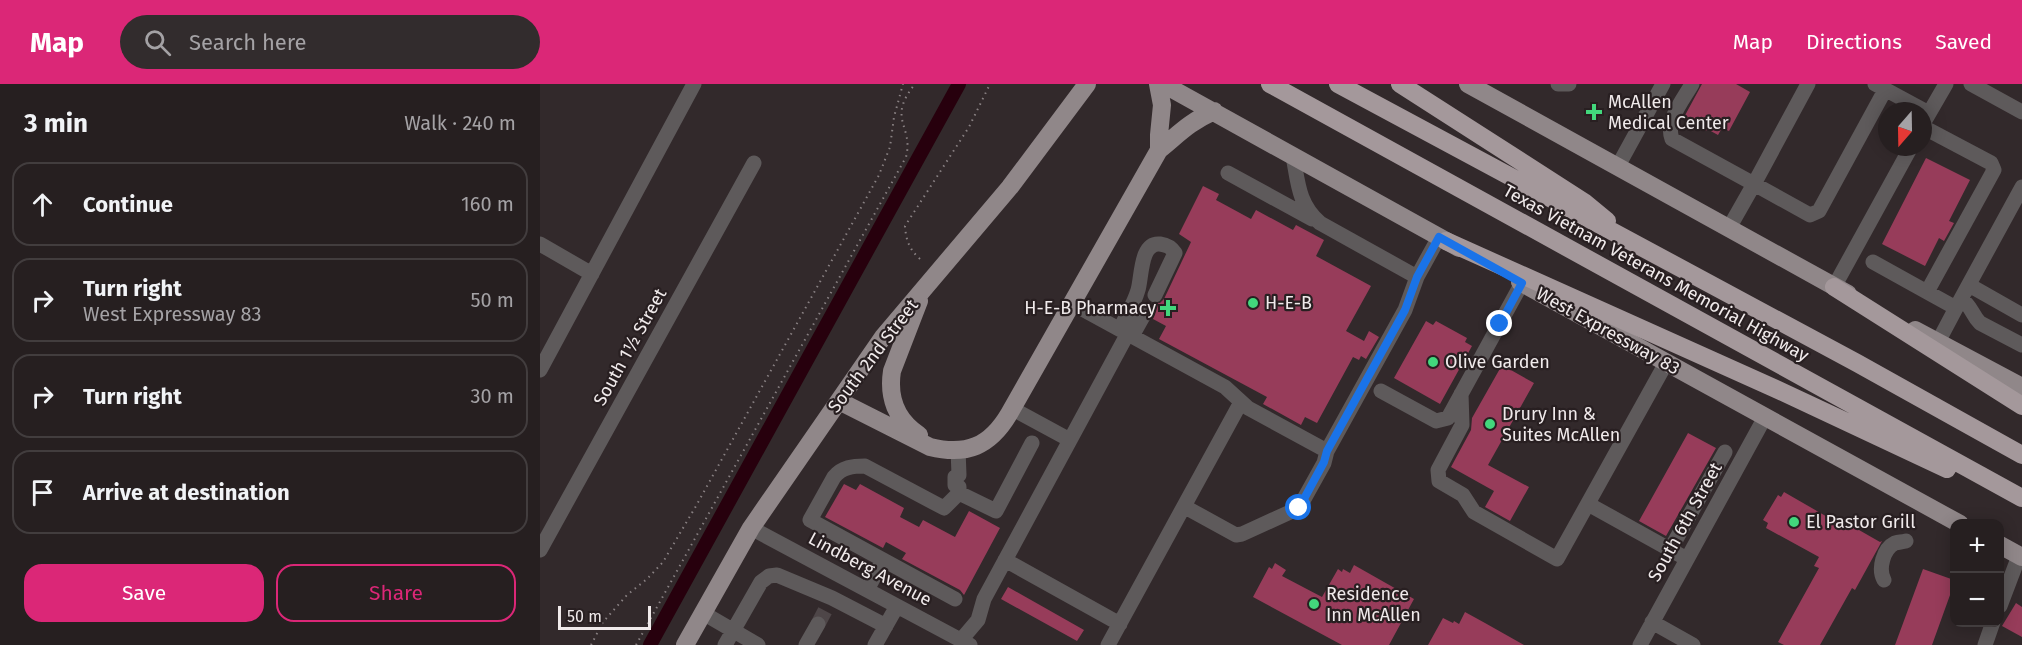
<!DOCTYPE html>
<meta charset="utf-8">
<style>
body{margin:0;font-family:"Fira Sans",sans-serif;background:#322c2d;color:#f1f3f6}
.controls{position:absolute;right:18px;bottom:18px;display:grid;overflow:hidden;border-radius:12px;box-shadow:0 3px 15px #0003}
.controls button{width:54px;height:54px;display:grid;place-items:center;padding:0;border:0;border-bottom:2px solid #423d3e;background:#261f20;color:#f1f3f6;font:30px sans-serif}
.compass{position:absolute;left:1338px;top:18px;width:54px;height:54px;border-radius:50%;background:#261f20;box-shadow:0 3px 15px #0003;rotate:200deg}
.scale{position:absolute;left:18px;bottom:15px;width:93px;box-sizing:border-box;padding-left:6px;border:3px solid #f0eaeb;border-top:0;font-size:16px;line-height:21px;white-space:nowrap;color:#f0eaeb;-webkit-text-stroke:4px #281f21;paint-order:stroke}
.stop{position:absolute;width:18px;height:18px;margin:-14px;border:4px solid #1a73e8;border-radius:50%;background:#fff}
.stop.end{background:#1a73e8;border-color:#fff;box-shadow:0 2px 6px #0008}
.list{margin:0;padding:0;list-style:none}
h2{display:flex;justify-content:space-between;align-items:center;height:78px;margin:0;padding:0 24px;font-size:26px}
h2 small{font-size:20px;font-weight:400;color:#a4a2a5}
.list li{display:grid;grid-template-columns:39px 1fr auto;gap:18px;align-items:center;box-sizing:border-box;height:84px;margin:0 12px 12px;padding:0 12px;border:2px solid #423d3e;border-radius:18px}
.list b{display:block;font-size:22px;white-space:nowrap}
.list p{margin:0;font-size:20px;white-space:nowrap;color:#a4a2a5}
.list em{font-size:20px;font-style:normal;color:#a4a2a5}
.actions{display:flex;gap:12px;padding:18px 24px}
.actions a{flex:1;padding:14px 0;border:2px solid #db2777;border-radius:18px;text-align:center;font-size:21px;color:#db2777}
.actions .main{background:#db2777;color:#fff}
.icon{flex:none;width:33px;height:33px;fill:none;stroke:currentColor;stroke-width:2;stroke-linecap:round;stroke-linejoin:round}
.map{position:relative;flex:none;width:1482px;height:561px;overflow:hidden}
header{display:flex;align-items:center;gap:36px;box-sizing:border-box;height:84px;padding:0 30px;background:#db2777;color:#fff}
header strong{font-size:28px}
nav{display:flex;gap:33px;margin-inline-start:auto;font-size:21px}
.search{width:420px;height:54px;background:#322c2d;display:flex;align-items:center;gap:15px;box-sizing:border-box;padding:0 21px;border-radius:33px;color:#a4a2a5;font-size:22px}
main{display:flex}
aside{flex:1;background:#261f20}
.map>svg:first-child{display:block}
</style>
<header>
<strong>Map</strong>
<div class="search"><svg class="icon" aria-label="search" viewBox="0 0 24 24"><circle cx="10" cy="10" r="6"/><path d="M15 15l6 6"/></svg>Search here</div>
<nav><a>Map</a><a>Directions</a><a>Saved</a></nav>
</header>
<main>
<aside>
<h2>3 min<small>Walk · 240 m</small></h2>
<ul class="list">
<li><svg class="icon" aria-label="ahead" viewBox="0 0 24 24"><path d="M12 20V5M6 11l6-6 6 6"/></svg><div><b>Continue</b></div><em>160 m</em></li>
<li><svg class="icon" aria-label="right" viewBox="0 0 24 24"><path d="M7 20v-9h11M14 6l5 5-5 5"/></svg><div><b>Turn right</b><p>West Expressway 83</p></div><em>50 m</em></li>
<li><svg class="icon" aria-label="right" viewBox="0 0 24 24"><path d="M7 20v-9h11M14 6l5 5-5 5"/></svg><div><b>Turn right</b></div><em>30 m</em></li>
<li><svg class="icon" aria-label="arrive" viewBox="0 0 24 24"><path d="M6 21V4h12l-3 4 3 4H6"/></svg><div><b>Arrive at destination</b></div></li>
</ul>
<div class="actions"><a class="main">Save</a><a>Share</a></div>
</aside>
<div class="map">
<svg width="1482" height="561" viewBox="0 0 1482 561">
<rect width="100%" height="100%" fill="#32292b"/>
<g fill="none" stroke-linecap="round" stroke-linejoin="round">
<path stroke="#27000d" stroke-width="14" d="M110,561L419,0"/>
</g>
<path fill="#973c5a" d="M1162,0H1196L1210,8L1189,47L1182,44L1178,51L1167,45L1166,47L1143,35Z
M1386,74L1430,96L1409,137L1414,139L1404,157L1399,154L1385,182L1342,160Z
M663,102L679,110L676,116L711,135L716,126L753,146L756,141L784,156L776,172L831,202L806,247L824,257L829,247L839,253L826,275L821,272L819,276L813,273L777,339L765,333L761,341L723,320L727,313L619,255L626,242L613,235L616,226L613,220L620,219L624,215L651,158L639,150Z
M886,237L893,241L896,237L927,254L925,258L932,262L900,320L854,294Z
M962,281L994,299L948,381L989,403L970,437L945,423L954,407L911,383L931,346L932,334Z
M1148,349L1176,364L1126,452L1099,437Z
M304,400L316,406L320,400L364,424L360,433L379,443L383,436L415,453L429,427L460,444L424,511L420,506L362,475L366,469L346,458L343,464L285,433Z
M1244,408L1303,442L1305,438L1340,458L1342,457L1315,506L1312,504L1280,561H1244L1238,558L1279,484L1274,482L1279,473L1226,444L1228,439L1223,436L1238,411L1241,413Z
M735,479L746,486L742,492L782,513L798,485L802,488L803,485L810,489L814,481L874,515L849,561H802L713,513L729,483L732,485Z
M1383,485L1414,496V500L1392,561H1355Z
M468,503L544,546L537,557L461,515Z
M1476,519L1482,523V553L1462,542Z
M925,528L945,539L984,561H888L903,534L913,539L914,537L919,540Z"/>
<g fill="none" stroke-linecap="round" stroke-linejoin="round">
<path stroke="#4e4648" stroke-width="15" stroke-dasharray="15 8" stroke-linecap="butt" d="M278,540L287,523"/>
<path stroke="#898183" stroke-width="2" stroke-dasharray="1.5 4.5" stroke-linecap="butt" d="M380,175C369,165 366,156 365,142L429,43L450,0
M51,561L63,538L87,511L107,495L123,478L156,422L339,91L350,63L354,33L363,0
M96,561L366,73C374,41 346,36 375,0"/>
<path stroke="#5e5a5b" stroke-width="15" d="M1018,0H1029
M1152,0C1143,16 1125,37 1132,55L1214,100L1268,0
M1335,0L1389,29
M1431,0L1482,28
M1384,38L1406,0
M1383,43L1451,79L1454,86L1387,208L1416,224L1398,258
M753,72C758,98 758,120 780,139L877,193
M1078,82L1123,0
M688,89L772,135
M1189,144L1214,100L1270,131L1279,127L1345,6
M0,160L52,190
M1333,178L1387,208
M1429,201L1482,231
M1294,203L1371,63
M1421,215C1432,222 1431,230 1440,239L1482,261
M533,220L685,303L708,324L787,367
M1416,224L1482,103
M580,245C586,232 594,220 598,206C602,193 600,158 620,160C627,161 631,163 635,169L615,211
M592,252L606,227
M0,286L154,0
M841,307L896,337L908,334L982,199
M921,310L922,341L898,386L899,397L923,411L934,428L1017,475L1126,279
M473,325L530,356
M418,365L419,391L415,393V401L419,403V409
M1048,420L1147,475
M645,423L696,451L702,450L759,424L784,379L787,367L865,226L877,193L899,153
M211,444L430,561
M0,466L214,79
M1130,466L1185,368
M465,476L580,540
M1344,496C1338,485 1343,465 1355,459C1359,458 1362,458 1366,457
M327,506L343,476
M415,515L270,436L294,393C302,383 313,382 325,382L404,424L419,409L456,427L492,359
M1460,522L1479,472
M163,529L218,561
M1112,538L1153,561
M421,556L438,536L444,515L588,249
M185,561L221,498L229,492L237,491L292,514L346,542
M266,561L278,540
M335,561L357,522
M568,561L701,318
M1100,561L1225,333
M1445,561L1453,538"/>
<path stroke="#908789" stroke-width="18" d="M618,0L622,21L619,51V66
M623,0L919,164
M928,0L1308,210
M980,198L1420,440
M379,217L352,287C348,313 356,336 379,351
M1375,246L1482,303
M299,317L390,363C427,372 450,362 469,330L619,66C640,49 648,39 674,27
M1460,461L1482,473
M145,561L211,444L343,253L470,103L547,0"/>
<path stroke="#a4989b" stroke-width="18" d="M730,0L1482,414
M798,0L1317,279L1482,371
M860,0L1044,118L1067,137
M906,157L1236,305L1407,385
M1294,203L1482,322"/>
</g>
<g fill="none" stroke-linecap="round" stroke-linejoin="round">
<path stroke="#1a73e8" stroke-width="8" d="M759,424L784,378L787,367L865,226L877,193L899,153L982,199L960,240"/>
</g>
<g fill="#42d77c" stroke="#281f21" stroke-width="2">
<path d="M1051 19h6v6h6v6h-6v6h-6v-6h-6v-6h6z"/>
<circle cx="713" cy="219" r="6"/>
<path d="M625 215h6v6h6v6h-6v6h-6v-6h-6v-6h6z"/>
<circle cx="893" cy="278" r="6"/>
<circle cx="950" cy="340" r="6"/>
<circle cx="1254" cy="438" r="6"/>
<circle cx="774" cy="520" r="6"/>
</g>
<g text-anchor="middle" stroke-width="4.5" stroke-linejoin="round" paint-order="stroke">
<g font-size="18" fill="#f0eaeb" stroke="#281f21" text-anchor="start">
<text x="1068" y="24">McAllen<tspan x="1068" dy="21">Medical Center</tspan></text>
<text x="725" y="225">H-E-B</text>
<text x="616" y="230" text-anchor="end">H-E-B Pharmacy</text>
<text x="905" y="284">Olive Garden</text>
<text x="962" y="336">Drury Inn &amp;<tspan x="962" dy="21">Suites McAllen</tspan></text>
<text x="1266" y="444">El Pastor Grill</text>
<text x="786" y="516">Residence<tspan x="786" dy="21">Inn McAllen</tspan></text>
</g>
<g font-size="18" fill="#f0eaeb" stroke="#281f21">
<text transform="translate(1116 189) rotate(29)" y="6">Texas Vietnam Veterans Memorial Highway</text>
<text transform="translate(1068 247) rotate(29)" y="6">West Expressway 83</text>
<text transform="translate(90 263) rotate(-61)" y="6">South 1½ Street</text>
<text transform="translate(333 272) rotate(-53)" y="6">South 2nd Street</text>
<text transform="translate(1145 438) rotate(-61)" y="6">South 6th Street</text>
<text transform="translate(330 485) rotate(28)" y="6">Lindberg Avenue</text>
</g>
</g>
</svg>
<div class="controls">
<button>+</button>
<button>−</button>
</div>
<svg class="compass" viewBox="-18 -18 36 36"><path d="M0-13l5 13h-10z" fill="#e53935"/><path d="M0 13l5-13h-10z" fill="#a4a2a5"/></svg>
<div class="scale">50 m</div>
<div class="stop" style="left:759px;top:424px"></div>
<div class="stop end" style="left:960px;top:240px"></div>
</div>
</main>
